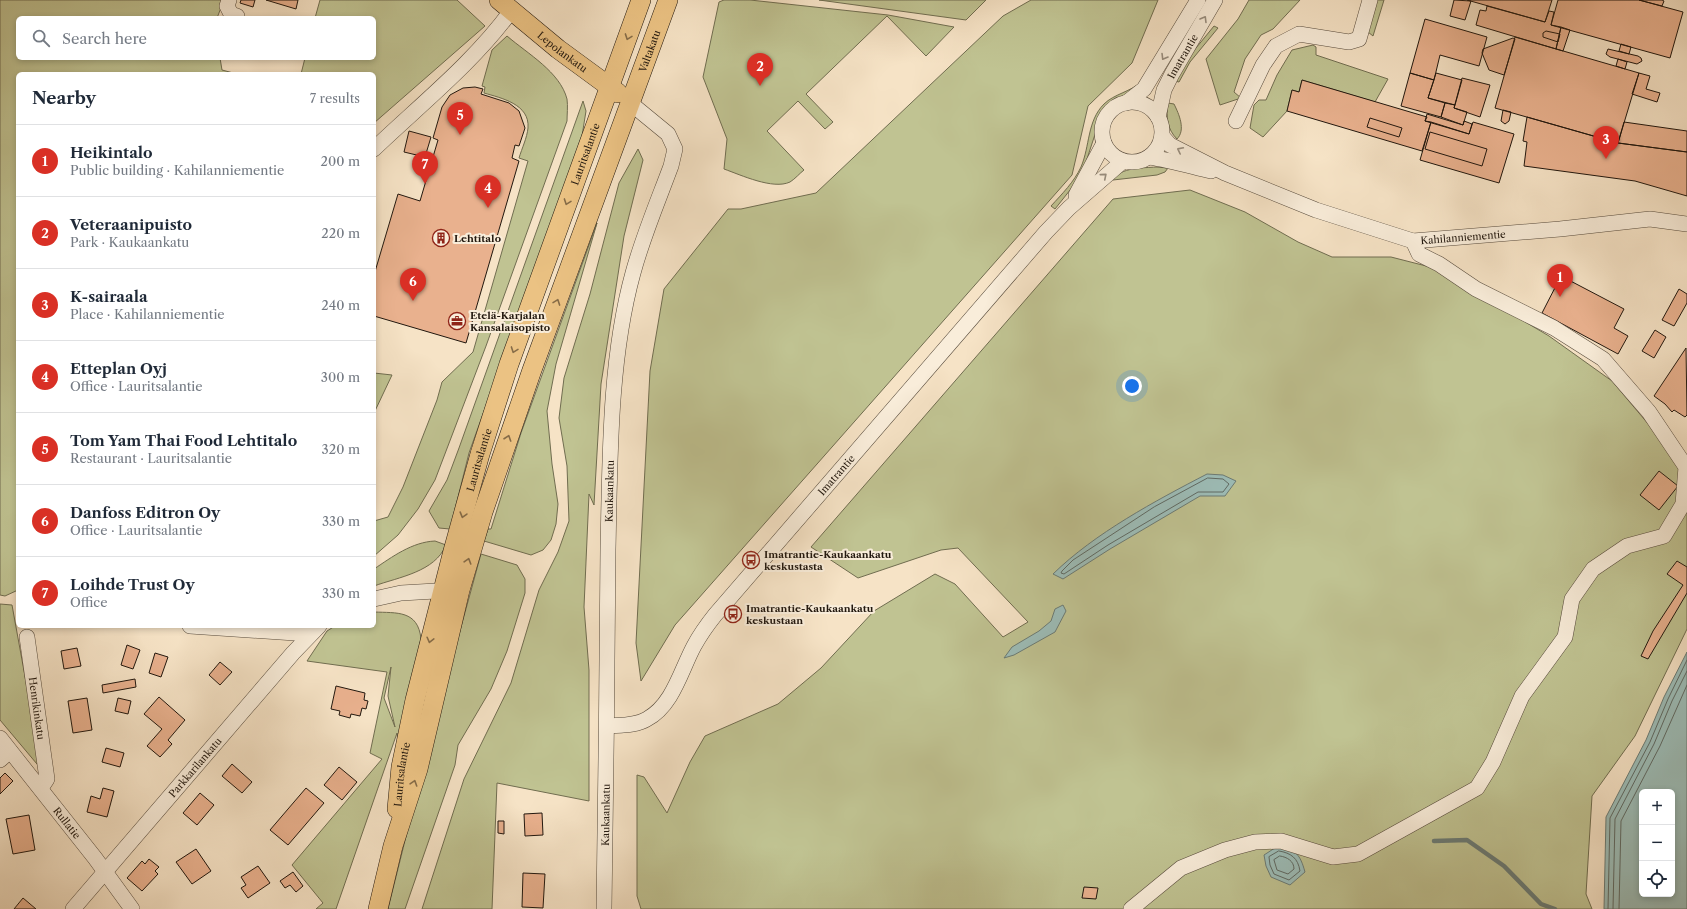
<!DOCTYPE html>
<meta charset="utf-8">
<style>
body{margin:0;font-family:"Libre Caslon Text",serif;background:#f2f2f3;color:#1f2937}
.controls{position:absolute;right:12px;bottom:12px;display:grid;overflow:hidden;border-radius:6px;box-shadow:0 2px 6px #0003}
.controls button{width:36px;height:36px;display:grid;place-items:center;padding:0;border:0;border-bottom:1px solid #e0e1e3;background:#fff;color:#1f2937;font:20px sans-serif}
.you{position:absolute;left:1132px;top:386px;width:14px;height:14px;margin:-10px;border:3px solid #fff;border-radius:50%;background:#1a73e8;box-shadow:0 0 0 6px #1a73e833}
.badge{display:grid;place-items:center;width:26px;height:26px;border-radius:50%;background:#d93025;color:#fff;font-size:13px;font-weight:700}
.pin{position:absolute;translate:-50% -33px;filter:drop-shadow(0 1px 2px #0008)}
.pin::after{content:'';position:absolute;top:21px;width:14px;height:12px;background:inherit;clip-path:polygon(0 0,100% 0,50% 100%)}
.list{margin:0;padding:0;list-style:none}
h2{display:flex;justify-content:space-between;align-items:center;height:52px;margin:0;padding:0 16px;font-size:17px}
h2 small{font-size:13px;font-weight:400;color:#747a83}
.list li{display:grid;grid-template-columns:26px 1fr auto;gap:12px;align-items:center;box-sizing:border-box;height:72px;padding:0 16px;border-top:1px solid #e0e1e3}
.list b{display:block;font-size:15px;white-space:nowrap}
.list p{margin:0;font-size:13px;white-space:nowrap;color:#747a83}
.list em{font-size:13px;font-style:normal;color:#747a83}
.icon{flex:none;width:22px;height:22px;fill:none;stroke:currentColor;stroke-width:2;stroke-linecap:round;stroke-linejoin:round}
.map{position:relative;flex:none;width:1687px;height:909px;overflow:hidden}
.search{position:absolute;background:#fff;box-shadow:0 2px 6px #0003;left:16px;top:16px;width:360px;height:44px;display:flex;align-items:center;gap:10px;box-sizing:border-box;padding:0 14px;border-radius:6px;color:#747a83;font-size:15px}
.panel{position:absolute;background:#fff;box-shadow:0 2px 6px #0003;left:16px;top:72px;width:360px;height:556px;border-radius:6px}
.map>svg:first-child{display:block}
</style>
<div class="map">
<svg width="1687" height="909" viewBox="0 0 1687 909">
<rect width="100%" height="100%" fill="#f6e3c6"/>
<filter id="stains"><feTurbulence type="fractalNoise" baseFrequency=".005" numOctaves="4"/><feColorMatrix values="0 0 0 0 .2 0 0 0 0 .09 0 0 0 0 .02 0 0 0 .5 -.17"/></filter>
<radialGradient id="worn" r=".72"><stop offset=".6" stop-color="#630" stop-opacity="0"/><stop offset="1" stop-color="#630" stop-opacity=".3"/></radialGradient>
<path fill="#c0c392" stroke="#706d50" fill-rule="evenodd" d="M0,0H224L217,18H18V58H220L222,70L237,74H18V590L5,596L0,595Z
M320,0H457L485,26L374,123V74H301L305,58H374V18H315Z
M724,0H750L888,15L954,27L926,56L887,16L806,94L833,122L825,129L798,101L767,131L804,170C800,173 795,179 790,182C773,190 741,175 724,169L727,139L703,77L719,2Z
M819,0H986L966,20Z
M1031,0H1158L1132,63L1088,106L1072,175L675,625L641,681L636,643L650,371L664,289L728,209H741L816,193L1003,16Z
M1249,0H1300L1273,29L1261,35L1245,59L1234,92L1241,98L1220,105L1206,59L1238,19Z
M1377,0H1384L1373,36L1368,32Z
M1214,26L1218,28L1190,62L1179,82L1175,81L1187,59Z
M507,36C528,54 560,72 567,99C568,106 567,115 567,121L486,346L435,480L418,509L398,535L374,556V521L388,517L403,487L437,400L442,382L473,352L528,161L519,158C522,148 527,138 528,128C530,104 501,98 484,93L485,87L482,86L492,50Z
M1313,45L1316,47V55L1388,79L1375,102L1302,80L1299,92L1292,90L1287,111L1263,137L1250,128L1254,105L1259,100H1266L1277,75L1292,50Z
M1141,82L1124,98L1115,101L1102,113L1084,168L1078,180L1055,209L1051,206C1062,194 1074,182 1081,167C1090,146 1087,121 1104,104C1114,94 1130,92 1141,82Z
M583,101L586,111L582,136L469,453L450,529L439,528L429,511L447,480L459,448Z
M1168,103L1174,104C1179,114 1186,130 1177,139C1167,129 1166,117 1168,103Z
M638,149L643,160L624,236L601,384L594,505L589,494L584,607L589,670V801L497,783L492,909H422L464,779L511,683L539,590L558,552L569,521L567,466L559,418L564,378L590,294L619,183Z
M1156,167L1168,168L1165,172L1157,175L1113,180C1120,167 1144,168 1156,167Z
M1190,190L1245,212L1298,242L1332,257H1391L1434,268L1549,336L1612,381L1687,470V629L1635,736L1592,796L1586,894L1592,909H641L637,896V775L644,777L667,813L690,762L705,736L778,704L821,668L874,611L935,574L955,584L1003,637L1028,622L958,548L941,550L858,578L811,547L1113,199Z
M597,223L556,364L547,411L552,464L558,504L556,524L551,540L543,550L531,555L484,541L488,529H491L521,433Z
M374,373L392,375L374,413Z
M435,541L446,545C435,572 399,577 374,586V569C392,557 412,542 435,541Z
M481,554L517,565L525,579V593L507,651L491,689L458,745L455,765L405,909H388L429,744Z
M0,604L12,605L42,770L0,720Z
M374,612C397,613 418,610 421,639L398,747L397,733L336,909H316L323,903L292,865L382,759L370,753L387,672L307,661L327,631L335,626H374ZM391,667L388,696L395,727L384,698Z"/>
<path fill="#9dbeb9" stroke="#6b7b75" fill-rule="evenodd" d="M1207,474L1223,475L1236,481L1225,496H1200L1110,549L1063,579L1053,574C1095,533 1155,501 1207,474Z
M1063,605L1066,611L1055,632L1014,655L1004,658L1012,647L1039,631L1051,621L1055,609Z
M1687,652V909H1604L1606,817L1646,740L1664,697ZM1642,792H1672V894H1642Z
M1278,846C1296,850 1300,854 1305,872L1290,885L1271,877L1266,866L1264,855Z"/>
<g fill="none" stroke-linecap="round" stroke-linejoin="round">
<path stroke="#5f6a64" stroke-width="1" d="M1208,478L1223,479L1229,484L1223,492H1198L1108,545L1064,574L1061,573L1062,571L1073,560L1154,507Z
M1279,851C1291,853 1298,858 1300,871L1289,880L1274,874L1270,865L1269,857Z
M1280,856C1287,857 1294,861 1294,869L1288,874L1277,870L1274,860Z
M1608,909L1610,818L1650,742L1668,699L1687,660
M1613,909L1615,819L1654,744L1672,701L1687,671
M1619,909L1621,821L1660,746L1687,685"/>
<path stroke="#6b7b75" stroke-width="4.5" d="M1434,841L1467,840L1504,866L1541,904L1555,909"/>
</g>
<path fill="#e9b18e" stroke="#21170e" d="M241,0H255L253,7L240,3Z
M266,0H298L296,9Z
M1454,0L1471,1L1465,20L1450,16Z
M1467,0H1552L1545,22Z
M1558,0H1639L1683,12L1670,58L1551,25Z
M1639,0H1662L1664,1L1662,6Z
M1487,6L1545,22L1549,11L1554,12L1551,25L1561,27L1556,49L1476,25L1480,10L1486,11Z
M1425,19L1487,37L1479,66L1440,55L1434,80L1410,73Z
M1561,27L1570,30L1563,51L1556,49Z
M1546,31L1560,34L1558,42L1543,37V33Z
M1515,37L1639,73L1618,143L1495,108Z
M1513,38L1515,39L1504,75L1489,70L1482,53L1483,49Z
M1621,44L1631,47L1629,54L1619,51Z
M1608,49L1638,56L1641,58L1642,61L1637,64L1610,57L1606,54Z
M1618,59L1627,62L1625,69L1616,66Z
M1410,73L1434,80L1428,98L1445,103L1441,117L1401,106Z
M1436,73L1462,80L1455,105L1428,98Z
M1639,73L1650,76L1646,89L1660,93L1657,102L1632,94Z
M1462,78L1490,85L1480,117L1454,108Z
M1302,80L1427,117L1425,121L1431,122L1422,151L1287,111L1292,90L1299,92Z
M475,87L483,89L481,94L509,103L519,111L525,128L519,146L515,145L512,158L519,161L466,343L374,316V275L398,194L420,201L438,140L433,138L442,107L450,95L463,88Z
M1445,103L1455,105L1454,108L1467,112L1463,125L1441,117Z
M1503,110L1511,112L1509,121L1505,124L1501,121Z
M1427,114L1463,125L1464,121L1472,124L1469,134L1425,121Z
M1527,117L1618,143L1687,152V196L1635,181L1524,166L1527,142L1523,141Z
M1370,118L1402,128L1399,137L1367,127Z
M1431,122L1469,134L1473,122L1514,134L1499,183L1420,160Z
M1624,122L1687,131V152L1618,143Z
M409,131L431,137L425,157L404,152Z
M1430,132L1487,149L1482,166L1425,149Z
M1561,276L1624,309L1614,328L1628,336L1618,354L1542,313Z
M1679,289L1687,294V303L1674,326L1662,320Z
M1655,330L1666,337L1654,358L1642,351Z
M1686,348L1687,415L1685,417L1674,410L1672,412L1665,404L1654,396Z
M1659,471L1678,486L1659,510L1640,495Z
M1677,561L1687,567V593L1648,659L1641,656L1653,631L1683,585L1667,574Z
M127,645L140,650L133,669L121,665Z
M77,648L81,666L64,669L61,651Z
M155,653L168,657L161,677L149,673Z
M220,662L232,672L220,685L209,675Z
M135,679L136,687L103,693L102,685Z
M336,686L365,693L364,700L368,701L366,709L362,708L360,716L351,714L350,718L339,715L340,711L331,709Z
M159,697L185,720L168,740L172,744L160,757L147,746L162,729L144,714Z
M87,698L92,730L73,733L68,701Z
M118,698L131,701L128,714L115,711Z
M106,748L124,753L120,767L102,762Z
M232,764L252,782L242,793L222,776Z
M339,767L357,782L342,800L324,785Z
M5,773L13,781L0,794V778Z
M103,788L114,791L107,817L87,812L91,796L100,799Z
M306,788L324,803L288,845L270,830Z
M200,793L214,805L197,825L183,813Z
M542,813L543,835L525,836L524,814Z
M29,815L35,850L13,854L6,819Z
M498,821H504V834L498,833Z
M196,849L211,871L192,884L176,862Z
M149,859L159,867L155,871L158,874L142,891L127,878L142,861L145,864Z
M258,866L270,883L248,898L241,888L246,885L241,877Z
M293,872L303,886L296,892L290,885L285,888L280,881Z
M523,873L545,874L543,908L522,907Z
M1084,887L1098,888L1096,899L1082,898Z
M23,898L36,909H14Z"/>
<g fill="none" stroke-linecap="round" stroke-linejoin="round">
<g stroke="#564a3c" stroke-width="16">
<g id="minor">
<path d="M229,0L227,6L231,14L237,16"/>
<circle cx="1132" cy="132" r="30"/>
<path d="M1126,103L1144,89L1198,0"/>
<path id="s1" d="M1158,117L1164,90L1172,74L1215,0"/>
<path d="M1236,121L1263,65L1276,46L1299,34L1349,42L1359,39L1370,0"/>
<path id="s2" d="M1162,136L1170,145L1225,173L1316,210L1413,241L1560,229L1650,219L1687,224"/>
<path d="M374,149C420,105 474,62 511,11"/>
<path d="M1149,157C1170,160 1190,166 1211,171"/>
<path d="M1076,195L1104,143"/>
<path d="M374,599L401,593L453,590"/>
<path d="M190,626L310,634"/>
<path id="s3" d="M27,637L47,779L41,788"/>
<path id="s4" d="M608,726C620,725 636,726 647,719C673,705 681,670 694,646C700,635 707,625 715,615L1046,232L1069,208L1123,161"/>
<path id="s5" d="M0,738L95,858L132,909"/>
<path d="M0,760L10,751"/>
<path id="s6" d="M73,909L293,653L319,626"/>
<path id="s7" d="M604,909C606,789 607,670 608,550C610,460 609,360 633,273C643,236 658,201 671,166L675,149L668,134L629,102"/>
<path d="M1131,909L1181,868L1225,850L1255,842L1281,841L1333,857L1358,854L1477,788L1493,762L1522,696L1565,637L1572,599L1593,569L1627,546L1664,536L1683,504L1686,467L1649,412L1603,359L1554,328L1476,289L1439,264L1419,254L1413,241"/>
</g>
</g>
<g stroke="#21170e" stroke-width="20">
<g id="major">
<path id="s8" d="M499,0L558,49L618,93"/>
<path id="s9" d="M397,809L401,767L415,700L453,551L480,454L509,364L641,0"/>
<path id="s10" d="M378,909L393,846L418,769L460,590L483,512L532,370L668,0"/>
</g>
</g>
<use href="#minor" stroke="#f9edda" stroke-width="15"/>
<use href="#major" stroke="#ebc283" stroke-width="19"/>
</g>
<defs><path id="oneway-chevron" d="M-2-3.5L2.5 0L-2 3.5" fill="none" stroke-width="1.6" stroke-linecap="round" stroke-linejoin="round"/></defs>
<g stroke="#988d7e">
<use href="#oneway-chevron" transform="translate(1204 19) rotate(-59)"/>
<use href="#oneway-chevron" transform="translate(1164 57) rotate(121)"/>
<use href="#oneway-chevron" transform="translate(1180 150) rotate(-153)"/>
<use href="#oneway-chevron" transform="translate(1104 176) rotate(-40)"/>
</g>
<g stroke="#866c48">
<use href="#oneway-chevron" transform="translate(628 37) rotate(110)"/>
<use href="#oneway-chevron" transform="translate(567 202) rotate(110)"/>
<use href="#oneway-chevron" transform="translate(557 302) rotate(-70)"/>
<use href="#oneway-chevron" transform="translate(514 350) rotate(110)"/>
<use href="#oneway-chevron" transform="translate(508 438) rotate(-71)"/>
<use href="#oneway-chevron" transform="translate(463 515) rotate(106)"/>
<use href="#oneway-chevron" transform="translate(468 561) rotate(-73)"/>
<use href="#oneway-chevron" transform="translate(430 640) rotate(104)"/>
<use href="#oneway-chevron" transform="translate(414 783) rotate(-72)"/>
</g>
<defs>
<g id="building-ring" transform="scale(0.9)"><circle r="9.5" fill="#f9edda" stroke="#8f2418" stroke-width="1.5"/><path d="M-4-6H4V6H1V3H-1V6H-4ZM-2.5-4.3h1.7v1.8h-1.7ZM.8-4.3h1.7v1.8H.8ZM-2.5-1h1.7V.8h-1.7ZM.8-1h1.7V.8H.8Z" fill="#8f2418"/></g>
<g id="office-ring" transform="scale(0.9)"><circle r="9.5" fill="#f9edda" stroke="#8f2418" stroke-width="1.5"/><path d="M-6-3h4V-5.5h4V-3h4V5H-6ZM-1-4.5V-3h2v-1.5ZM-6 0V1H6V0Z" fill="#8f2418"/></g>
<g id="bus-ring" transform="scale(0.9)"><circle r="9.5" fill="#f9edda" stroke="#8f2418" stroke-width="1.5"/><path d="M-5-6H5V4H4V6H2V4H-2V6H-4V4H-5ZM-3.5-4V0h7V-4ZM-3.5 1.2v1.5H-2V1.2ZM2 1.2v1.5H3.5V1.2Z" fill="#8f2418"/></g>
</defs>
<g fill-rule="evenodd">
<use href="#building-ring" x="441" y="238"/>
<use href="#office-ring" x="457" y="321"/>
<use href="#bus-ring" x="751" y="560"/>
<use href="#bus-ring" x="733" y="614"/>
</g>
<g text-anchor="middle" stroke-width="4" stroke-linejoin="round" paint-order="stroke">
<g font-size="10" fill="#21170e" stroke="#f9edda">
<text dy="4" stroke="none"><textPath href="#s10" startOffset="901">Valtakatu</textPath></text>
<text dy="4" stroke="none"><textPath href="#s8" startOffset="82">Lepolankatu</textPath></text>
<text dy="4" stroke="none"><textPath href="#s1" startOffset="66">Imatrantie</textPath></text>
<text dy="4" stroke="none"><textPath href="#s9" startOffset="683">Lauritsalantie</textPath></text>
<text dy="4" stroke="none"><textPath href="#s2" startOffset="324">Kahilanniementie</textPath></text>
<text dy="4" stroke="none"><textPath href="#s9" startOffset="359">Lauritsalantie</textPath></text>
<text dy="4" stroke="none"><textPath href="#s4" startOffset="351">Imatrantie</textPath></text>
<text dy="4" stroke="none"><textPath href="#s7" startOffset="418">Kaukaankatu</textPath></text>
<text dy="4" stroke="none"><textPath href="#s3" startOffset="72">Henrikinkatu</textPath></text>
<text dy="4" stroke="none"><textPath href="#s6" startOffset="187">Parkkarilankatu</textPath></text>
<text dy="4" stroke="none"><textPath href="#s9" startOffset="35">Lauritsalantie</textPath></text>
<text dy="4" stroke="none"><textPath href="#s7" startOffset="94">Kaukaankatu</textPath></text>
<text dy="4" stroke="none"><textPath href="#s5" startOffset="108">Rullatie</textPath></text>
</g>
<g font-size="10" font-weight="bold" fill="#21170e" stroke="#f9edda" text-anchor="start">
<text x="454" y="242">Lehtitalo</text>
<text x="470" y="319">Etelä-Karjalan<tspan x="470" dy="12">Kansalaisopisto</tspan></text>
<text x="764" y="558">Imatrantie-Kaukaankatu<tspan x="764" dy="12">keskustasta</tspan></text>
<text x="746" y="612">Imatrantie-Kaukaankatu<tspan x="746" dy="12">keskustaan</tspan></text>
</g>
</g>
<rect width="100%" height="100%" filter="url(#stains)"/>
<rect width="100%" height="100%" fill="url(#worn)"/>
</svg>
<div class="controls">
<button>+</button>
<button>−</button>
<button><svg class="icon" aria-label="locate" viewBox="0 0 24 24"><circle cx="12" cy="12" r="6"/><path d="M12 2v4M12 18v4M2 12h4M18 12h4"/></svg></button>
</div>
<div class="you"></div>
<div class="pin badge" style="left:1560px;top:297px">1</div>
<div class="pin badge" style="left:760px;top:86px">2</div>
<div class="pin badge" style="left:1606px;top:159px">3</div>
<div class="pin badge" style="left:488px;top:208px">4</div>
<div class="pin badge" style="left:460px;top:135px">5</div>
<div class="pin badge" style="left:413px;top:301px">6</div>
<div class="pin badge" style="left:425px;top:184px">7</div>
<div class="search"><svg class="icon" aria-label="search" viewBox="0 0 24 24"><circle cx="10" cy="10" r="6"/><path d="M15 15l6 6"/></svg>Search here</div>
<section class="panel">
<h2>Nearby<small>7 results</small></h2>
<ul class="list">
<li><span class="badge">1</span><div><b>Heikintalo</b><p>Public building · Kahilanniementie</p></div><em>200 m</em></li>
<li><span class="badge">2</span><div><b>Veteraanipuisto</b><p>Park · Kaukaankatu</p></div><em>220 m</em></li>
<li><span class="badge">3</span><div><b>K-sairaala</b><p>Place · Kahilanniementie</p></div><em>240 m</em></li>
<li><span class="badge">4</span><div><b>Etteplan Oyj</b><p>Office · Lauritsalantie</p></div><em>300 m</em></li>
<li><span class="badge">5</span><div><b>Tom Yam Thai Food Lehtitalo</b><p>Restaurant · Lauritsalantie</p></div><em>320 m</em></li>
<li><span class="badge">6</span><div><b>Danfoss Editron Oy</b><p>Office · Lauritsalantie</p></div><em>330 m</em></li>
<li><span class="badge">7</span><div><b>Loihde Trust Oy</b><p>Office</p></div><em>330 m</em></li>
</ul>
</section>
</div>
